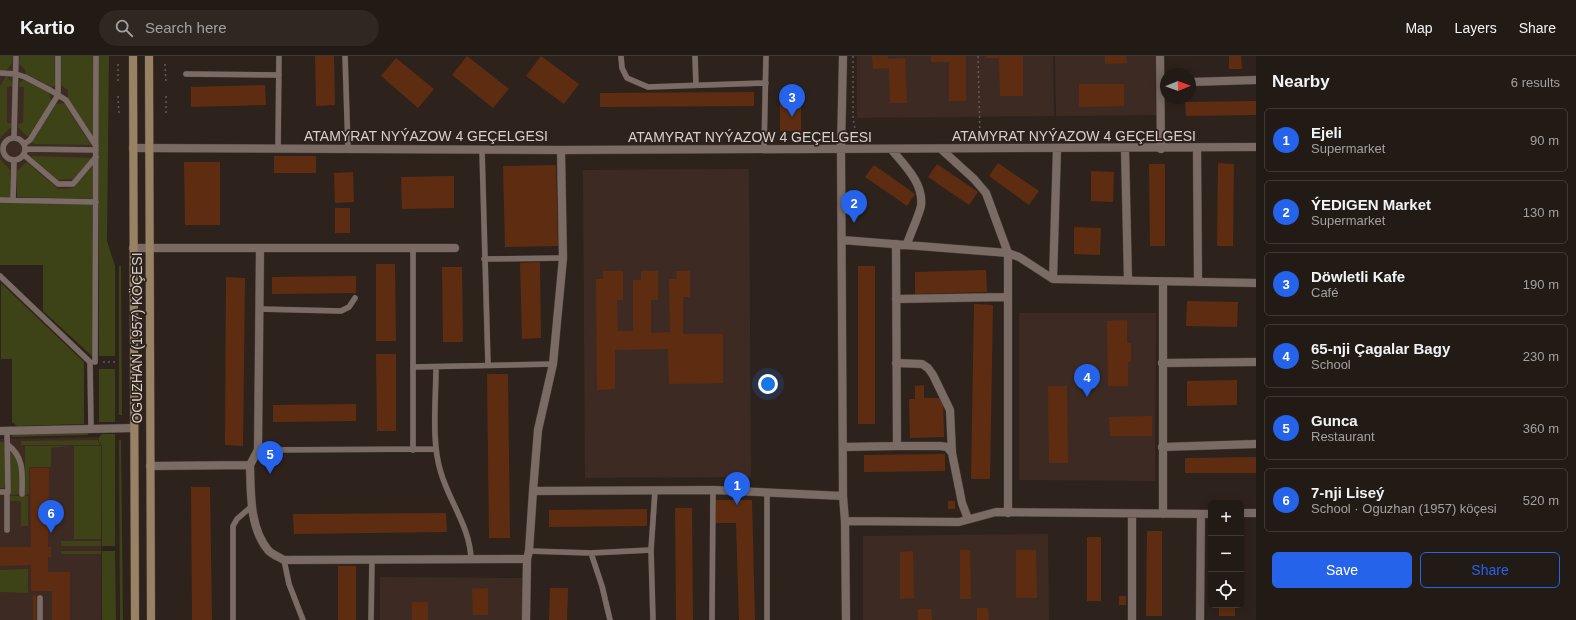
<!DOCTYPE html>
<meta charset="utf-8">
<style>
body{margin:0;font-family:Helvetica,sans-serif;background:#2e2722;color:#f1f3f6}
.controls{position:absolute;right:12px;bottom:12px;display:grid;overflow:hidden;border-radius:6px;box-shadow:0 2px 10px #0003}
.controls button{width:36px;height:36px;display:grid;place-items:center;padding:0;border:0;border-bottom:1px solid #3f3834;background:#221a15;color:#f1f3f6;font:20px sans-serif}
.compass{position:absolute;left:1160px;top:12px;width:36px;height:36px;border-radius:50%;background:#221a15;box-shadow:0 2px 10px #0003;rotate:89deg}
.you{position:absolute;left:768px;top:328px;width:14px;height:14px;margin:-10px;border:3px solid #fff;border-radius:50%;background:#1a73e8;box-shadow:0 0 0 6px #1a73e833}
.badge{display:grid;place-items:center;width:26px;height:26px;border-radius:50%;background:#2563eb;color:#fff;font-size:13px;font-weight:700}
.pin{position:absolute;translate:-50% -33px;filter:drop-shadow(0 1px 2px #0008)}
.pin::after{content:'';position:absolute;top:21px;width:14px;height:12px;background:inherit;clip-path:polygon(0 0,100% 0,50% 100%)}
.list{margin:0;padding:0;list-style:none}
h2{display:flex;justify-content:space-between;align-items:center;height:52px;margin:0;padding:0 16px;font-size:17px}
h2 small{font-size:13px;font-weight:400;color:#a2a1a0}
.list li{display:grid;grid-template-columns:26px 1fr auto;gap:12px;align-items:center;box-sizing:border-box;height:64px;margin:0 8px 8px;padding:0 8px;border:1px solid #3f3834;border-radius:6px}
.list b{display:block;font-size:15px;white-space:nowrap}
.list p{margin:0;font-size:13px;white-space:nowrap;color:#a2a1a0}
.list em{font-size:13px;font-style:normal;color:#a2a1a0}
.actions{display:flex;gap:8px;padding:12px 16px}
.actions a{flex:1;padding:9px 0;border:1px solid #2563eb;border-radius:6px;text-align:center;font-size:14px;color:#2563eb}
.actions .main{background:#2563eb;color:#fff}
.icon{flex:none;width:22px;height:22px;fill:none;stroke:currentColor;stroke-width:2;stroke-linecap:round;stroke-linejoin:round}
.map{position:relative;flex:none;width:1256px;height:564px;overflow:hidden}
header{display:flex;align-items:center;gap:24px;box-sizing:border-box;height:56px;padding:0 20px;background:#221a15;border-bottom:1px solid #3f3834}
header strong{font-size:19px}
nav{display:flex;gap:22px;margin-inline-start:auto;font-size:14px}
.search{width:280px;height:36px;background:#2e2722;display:flex;align-items:center;gap:10px;box-sizing:border-box;padding:0 14px;border-radius:22px;color:#a2a1a0;font-size:15px}
main{display:flex}
aside{flex:1;background:#221a15}
.map>svg:first-child{display:block}
</style>
<header>
<strong>Kartio</strong>
<div class="search"><svg class="icon" aria-label="search" viewBox="0 0 24 24"><circle cx="10" cy="10" r="6"/><path d="M15 15l6 6"/></svg>Search here</div>
<nav><a>Map</a><a>Layers</a><a>Share</a></nav>
</header>
<main>
<div class="map">
<svg width="1256" height="564" viewBox="0 0 1256 564">
<rect width="100%" height="100%" fill="#2e221c"/>
<path fill="#3d2b23" d="M0,0H103L102,136L0,134Z
M857,0H1053L1054,60L857,62Z
M1055,0H1155L1156,59L1056,60Z
M749,113L751,421L585,422L583,114Z
M1019,257H1156L1155,425L1019,424Z
M99,381L98,386L102,390L101,564H0V383Z
M1048,478L1049,564H863V480Z
M380,521L525,522V564H380Z"/>
<path fill="#3e4217" d="M0,0H13L12,8L6,15H0Z
M20,0H55V29L52,31L26,18L25,13L19,8Z
M61,0H94V82L68,42V34L61,29Z
M99,0H109L107,185L115,210V300H99Z
M6,20L12,26V30L7,31V67H11V71L0,82V30Z
M23,24L49,36L51,45L28,81L18,71V68L23,67L24,31H19V27Z
M64,47L91,89L34,88L32,86L56,48Z
M33,100L92,102L73,123L57,124L31,101Z
M0,103L10,114V141H0Z
M27,106L58,133L73,132L93,110L92,143L17,141V115Z
M0,146L92,148V300L43,255V209H0Z
M119,210H121L122,359H119Z
M1,227L84,306V368L17,370L12,366V303H1Z
M99,313H115V366H99Z
M88,376V379L11,381L13,378Z
M102,378H115V490H102V390L99,386V381Z
M98,384L100,389H21V385Z
M119,384H121L123,564H120Z
M0,386H3L5,390V429L4,432H0Z
M25,390H69L51,392V411H29V438L25,439Z
M74,390H101V483H74Z
M10,396C23,404 20,425 20,438L10,439Z
M10,440H28V470H21V445H10Z
M61,485H101V490H61Z
M61,495H101V498H61Z
M102,495H115L116,564H102Z
M28,513V537L0,536V514Z"/>
<path fill="#5e2d11" d="M315,0H334L335,49L316,50Z
M467,0L509,33L493,52L452,19Z
M541,0L579,28L564,48L526,20Z
M872,0H888V3L905,2L907,47H890L889,12L873,13Z
M931,0H966V45H949V6H931Z
M986,0H1023V40H1000L999,2H986Z
M1105,0H1126L1127,7L1105,8Z
M1229,0H1241L1242,13H1229Z
M396,2L434,33L418,52L381,20Z
M1079,28H1124V50L1079,51Z
M265,29L266,49L191,51V31Z
M754,36V50L600,51V37Z
M780,38H801V75H780Z
M1256,45V59L1186,60L1185,46Z
M274,100H316V117H274Z
M184,106H220V169H185Z
M998,107L1039,135L1029,149L989,120Z
M1218,107L1234,108L1233,190H1217Z
M937,108L978,136L969,149L928,121Z
M1149,108H1165V190H1150Z
M556,109L558,190L505,191L503,110Z
M874,109L915,138L907,150L865,121Z
M1091,115L1114,116L1113,146L1091,145Z
M353,116L354,146L335,147L334,117Z
M454,120V152L402,153L401,121Z
M335,152H350V177H335Z
M1074,171L1101,172L1100,199L1074,198Z
M540,206L541,282L522,283L520,207Z
M376,208H395L396,285H376Z
M858,210H875V368H858Z
M442,211H462L463,286H443Z
M986,214L987,236L915,238V216Z
M603,215H623V244H617L618,275H633V224H641V215H658V244H651V277L670,276L669,223H677L676,215H690V241H683V278H723V327L669,328L668,293L615,294V333L597,334L596,223H603Z
M356,220V237L272,238V221Z
M226,221L245,222L243,390L225,389Z
M1187,245L1238,246L1237,271L1186,270Z
M974,248L993,249L990,423H971Z
M1127,264V287H1131V306H1128V330H1108L1107,265Z
M376,298H396V375H377Z
M487,318H508L510,482H489Z
M1237,324V349L1187,350V325Z
M924,329V342H943L944,381L910,382L909,343H915V330Z
M1048,330H1067L1068,407H1049Z
M356,348V365L273,366V349Z
M1152,360V380H1110L1109,361Z
M945,398V415L864,416V399Z
M1256,401V417H1185V402Z
M30,412H49L48,491H51V501H48V516H70V564H52V535H31V509L0,510V491H31Z
M191,431H210L212,564H192Z
M715,444H752L755,564H739L736,467H715Z
M948,445H955V453H948Z
M675,452H692L693,564H676Z
M647,453V470L549,471V454Z
M446,457L447,476L294,478L293,458Z
M1147,475H1162V560H1146Z
M1087,481H1101V545H1087Z
M960,494H970L971,543H960Z
M1016,494H1036L1037,542H1016Z
M913,495L914,542L900,543V496Z
M338,510H356V564H338Z
M488,532V559H473L472,533Z
M550,532H568L567,564H549Z
M33,539H36V564H33Z
M1119,540H1126V549H1119Z
M412,546H428V564H412Z
M1219,549H1235V560H1219Z
M977,552H988L989,564H977Z
M918,553H931L932,564H918Z"/>
<g fill="none" stroke-linecap="round" stroke-linejoin="round">
<g stroke="#483e3a" stroke-width="6">
<path id="lane" d="M345,0L348,92
M621,0L622,12L627,22L648,31L766,27
M695,0L696,29
M0,17L16,18L25,21L50,34L66,44L96,90
M186,18L279,19
M14,81L16,0
M3 93a11 11 0 1 1 22 0a11 11 0 1 1-22 0Z
M24,88L30,84L58,39V0
M25,93L96,94
M278,93L279,0
M482,94L488,309
M764,94L766,0
M24,99L58,128H73L96,101
M0,144L96,146
M13,144L14,104
M413,192V394
M484,203L563,202
M0,220L90,306L91,372
M259,253L341,255L349,251L355,242
M95,306L96,0
M413,311L553,308
M436,311C436,344 431,386 441,417C450,447 470,471 471,503
M8,389C25,402 22,419 22,438
M258,394L436,393
M0,436H8L7,375
M7,436V474
M767,438V564
M529,495L591,497L651,494
M591,497L602,530L610,564
M284,504L289,528L303,564
M40,542V564
M233,564V470L237,463L251,451
M371,564L372,504
M653,564L651,494L655,435
M712,564L713,434"/>
</g>
<g stroke="#483e3a" stroke-width="9">
<path id="street" d="M843,0L841,93L843,440L845,465L846,564
M1160,0L1161,93
M1190,26L1256,24
M133,92L561,94L1256,91
M1197,92L1198,226
M891,93C904,109 924,127 921,150C918,162 911,176 907,188
M941,93L974,123L986,137L1008,197V457
M1125,93L1128,224
M842,184L1008,197L1019,201L1053,223L1256,227
M133,192H455
M1053,223L1057,93
M1163,226V458
M896,243L1008,241
M896,307L922,308L928,312L933,319L950,354L952,397
M1162,307L1256,306
M0,375L134,372
M897,390H940L947,391L952,397L962,447L968,463
M843,391L897,390L896,188
M1162,391L1256,388
M250,409L258,394L260,192
M150,410L250,409C251,436 249,471 268,494C271,498 279,501 284,504L527,503
M533,435L538,374L553,308L563,202L561,94
M1241,457H1256
M845,465L959,466L996,456L1211,458
M526,564L527,503L529,495L533,435L713,434L843,440
M1132,564V458
M1200,564L1201,458"/>
</g>
<g stroke="#483e3a" stroke-width="9">
<path id="secondary" d="M133,0L135,564
M149,0L151,564"/>
</g>
<path stroke="#655a55" stroke-width="1.5" stroke-dasharray="2 3" stroke-linecap="butt" d="M853,0V63L857,82
M978,0L980,81
M118,8V27
M165,8L166,27
M118,40L119,59
M166,40V59
M103,306H117"/>
<use href="#lane" stroke="#7a6c65" stroke-width="5.5"/>
<use href="#street" stroke="#7a6c65" stroke-width="8"/>
<use href="#secondary" stroke="#998263" stroke-width="8"/>
</g>
<g text-anchor="middle" stroke-width="3.5" stroke-linejoin="round" paint-order="stroke">
<g font-size="14" fill="#d8d0cc" stroke="#2e221c">
<text x="426" y="85">ATAMYRAT NYÝAZOW 4 GEÇELGESI</text>
<text x="1074" y="85">ATAMYRAT NYÝAZOW 4 GEÇELGESI</text>
<text x="750" y="86">ATAMYRAT NYÝAZOW 4 GEÇELGESI</text>
<text transform="translate(137 282) rotate(-90)" y="5">OGUZHAN (1957) KÖÇESI</text>
</g>
</g>
</svg>
<div class="controls">
<button>+</button>
<button>−</button>
<button><svg class="icon" aria-label="locate" viewBox="0 0 24 24"><circle cx="12" cy="12" r="6"/><path d="M12 2v4M12 18v4M2 12h4M18 12h4"/></svg></button>
</div>
<svg class="compass" viewBox="-18 -18 36 36"><path d="M0-13l5 13h-10z" fill="#e53935"/><path d="M0 13l5-13h-10z" fill="#a2a1a0"/></svg>
<div class="you"></div>
<div class="pin badge" style="left:737px;top:449px">1</div>
<div class="pin badge" style="left:854px;top:167px">2</div>
<div class="pin badge" style="left:792px;top:61px">3</div>
<div class="pin badge" style="left:1087px;top:341px">4</div>
<div class="pin badge" style="left:270px;top:418px">5</div>
<div class="pin badge" style="left:51px;top:477px">6</div>
</div>
<aside>
<h2>Nearby<small>6 results</small></h2>
<ul class="list">
<li><span class="badge">1</span><div><b>Ejeli</b><p>Supermarket</p></div><em>90 m</em></li>
<li><span class="badge">2</span><div><b>ÝEDIGEN Market</b><p>Supermarket</p></div><em>130 m</em></li>
<li><span class="badge">3</span><div><b>Döwletli Kafe</b><p>Café</p></div><em>190 m</em></li>
<li><span class="badge">4</span><div><b>65-nji Çagalar Bagy</b><p>School</p></div><em>230 m</em></li>
<li><span class="badge">5</span><div><b>Gunca</b><p>Restaurant</p></div><em>360 m</em></li>
<li><span class="badge">6</span><div><b>7-nji Liseý</b><p>School · Oguzhan (1957) köçesi</p></div><em>520 m</em></li>
</ul>
<div class="actions"><a class="main">Save</a><a>Share</a></div>
</aside>
</main>
